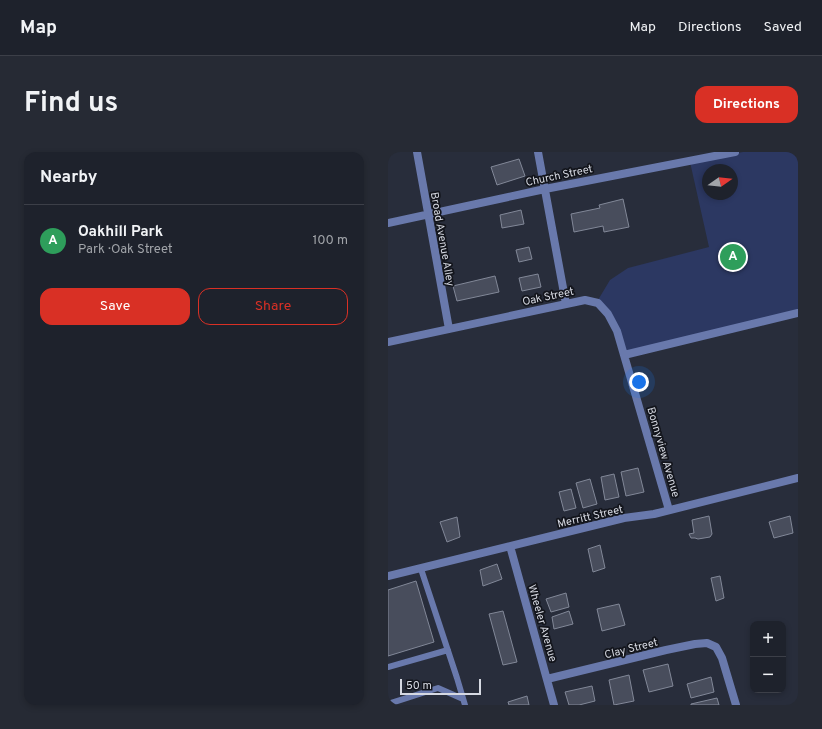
<!DOCTYPE html>
<meta charset="utf-8">
<style>
body{margin:0;font-family:Overpass,sans-serif;background:#262a34;color:#f1f3f6}
.controls{position:absolute;right:12px;bottom:12px;display:grid;overflow:hidden;border-radius:8px;box-shadow:0 2px 6px #0003}
.controls button{width:36px;height:36px;display:grid;place-items:center;padding:0;border:0;border-bottom:1px solid #3c3f48;background:#1e222c;color:#f1f3f6;font:20px sans-serif}
.compass{position:absolute;left:314px;top:12px;width:36px;height:36px;border-radius:50%;background:#1e222c;box-shadow:0 2px 6px #0003;rotate:76deg}
.scale{position:absolute;left:12px;bottom:10px;width:81px;box-sizing:border-box;padding-left:4px;border:2px solid #d6d9e2;border-top:0;font-size:11px;line-height:14px;white-space:nowrap;color:#d6d9e2;-webkit-text-stroke:3px #13151c;paint-order:stroke}
.you{position:absolute;left:251px;top:230px;width:14px;height:14px;margin:-10px;border:3px solid #fff;border-radius:50%;background:#1a73e8;box-shadow:0 0 0 6px #1a73e833}
.badge{display:grid;place-items:center;width:26px;height:26px;border-radius:50%;background:#d93025;color:#fff;font-size:13px;font-weight:700}
.pin{position:absolute;translate:-50% -50%;border:2px solid #fff;box-shadow:0 1px 4px #0006}
.list{margin:0;padding:0;list-style:none}
h2{display:flex;justify-content:space-between;align-items:center;height:52px;margin:0;padding:0 16px;font-size:17px}
h2 small{font-size:13px;font-weight:400;color:#a1a4a9}
.list li{display:grid;grid-template-columns:26px 1fr auto;gap:12px;align-items:center;box-sizing:border-box;height:72px;padding:0 16px;border-top:1px solid #3c3f48}
.list b{display:block;font-size:15px;white-space:nowrap}
.list p{margin:0;font-size:13px;white-space:nowrap;color:#a1a4a9}
.list em{font-size:13px;font-style:normal;color:#a1a4a9}
.actions{display:flex;gap:8px;padding:12px 16px}
.actions a{flex:1;padding:9px 0;border:1px solid #d93025;border-radius:12px;text-align:center;font-size:14px;color:#d93025}
.actions .main{background:#d93025;color:#fff}
.map{position:relative;flex:none;width:410px;height:553px;overflow:hidden;border-radius:12px}
header{display:flex;align-items:center;gap:24px;box-sizing:border-box;height:56px;padding:0 20px;background:#1e222c;border-bottom:1px solid #3c3f48}
header strong{font-size:19px}
nav{display:flex;gap:22px;margin-inline-start:auto;font-size:14px}
.intro{display:flex;align-items:center;justify-content:space-between;box-sizing:border-box;height:96px;padding:0 24px}
h1{margin:0;font-size:28px}
.button{padding:10px 18px;border-radius:12px;background:#d93025;color:#fff;font-size:14px;font-weight:700}
main{display:flex;gap:24px;padding:0 24px}
aside{flex:1;background:#1e222c;border-radius:12px;box-shadow:0 2px 6px #0003}
.map>svg:first-child{display:block}
</style>
<header>
<strong>Map</strong>
<nav><a>Map</a><a>Directions</a><a>Saved</a></nav>
</header>
<div class="intro"><h1>Find us</h1><a class="button">Directions</a></div>
<main>
<aside>
<h2>Nearby<small></small></h2>
<ul class="list">
<li><span class="badge" style="background:#2e9e5b">A</span><div><b>Oakhill Park</b><p>Park · Oak Street</p></div><em>100 m</em></li>
</ul>
<div class="actions"><a class="main">Save</a><a>Share</a></div>
</aside>
<div class="map">
<svg width="410" height="553" viewBox="0 0 410 553">
<rect width="100%" height="100%" fill="#282d3b"/>
<path fill="#2c3862" fill-rule="evenodd" d="M355,0H410V160L239,200L210,148L222,128L240,116L321,95L302,10ZM320,18H344V42H320Z"/>
<path fill="#484d5c" stroke="#828898" d="M131,7L137,24L109,33L103,15Z
M235,47L241,75L216,80L215,74L186,80L183,62L212,56L211,53Z
M133,58L136,72L114,76L112,63Z
M141,95L144,107L131,110L128,98Z
M150,122L153,135L134,139L131,126Z
M107,124L111,140L69,149L65,134Z
M250,316L256,340L238,344L233,320Z
M226,322L231,345L217,348L213,325Z
M202,327L209,352L195,356L188,331Z
M183,337L188,356L176,359L171,340Z
M321,364L324,382L322,385L310,387L307,386H303L301,382L306,381L304,368Z
M402,364L405,381L386,386L381,370Z
M69,365L72,385L59,390L52,370Z
M212,393L217,416L205,420L200,397Z
M109,412L114,427L95,434L92,418Z
M332,424L336,446L328,449L323,426Z
M28,429L46,490L0,504V438Z
M178,441L181,455L163,460L158,447Z
M231,452L237,473L214,479L209,457Z
M115,459L129,510L115,513L101,462Z
M181,459L185,472L166,477L164,465Z
M280,512L285,534L261,540L255,518Z
M241,523L246,549L226,553L221,528Z
M323,525L326,540L303,546L299,532Z
M204,534L207,549L191,553H181L177,540Z
M139,544L141,553H121L120,550Z
M329,546L331,553H303V552Z"/>
<g fill="none" stroke-linecap="round" stroke-linejoin="round">
<path stroke="#6979ac" stroke-width="6" d="M33,417L69,526L77,553
M0,515L60,498
M0,552L50,536L75,547"/>
<path stroke="#6979ac" stroke-width="8" d="M29,0L61,177
M150,0L178,152
M0,71L157,37L347,0
M0,190L197,148L210,151L220,162L229,179L281,358
M236,203L410,161
M122,394L166,553
M0,424L236,366L266,362L410,326
M159,527L278,498L307,492L319,491L328,495L334,506L348,553"/>
</g>
<g text-anchor="middle" stroke-width="3.5" stroke-linejoin="round" paint-order="stroke">
<g font-size="11" fill="#d6d9e2" stroke="#13151c">
<text transform="translate(171 23) rotate(-12)" y="4">Church Street</text>
<text transform="translate(55 87) rotate(80)" y="4">Broad Avenue Alley</text>
<text transform="translate(160 144) rotate(-12)" y="4">Oak Street</text>
<text transform="translate(276 300) rotate(74)" y="4">Bonnyview Avenue</text>
<text transform="translate(202 364) rotate(-13)" y="4">Merritt Street</text>
<text transform="translate(155 471) rotate(74)" y="4">Wheeler Avenue</text>
<text transform="translate(243 496) rotate(-14)" y="4">Clay Street</text>
</g>
</g>
</svg>
<div class="controls">
<button>+</button>
<button>−</button>
</div>
<svg class="compass" viewBox="-18 -18 36 36"><path d="M0-13l5 13h-10z" fill="#e53935"/><path d="M0 13l5-13h-10z" fill="#a1a4a9"/></svg>
<div class="scale">50 m</div>
<div class="you"></div>
<div class="pin badge" style="left:345px;top:105px;background:#2e9e5b">A</div>
</div>
</main>
